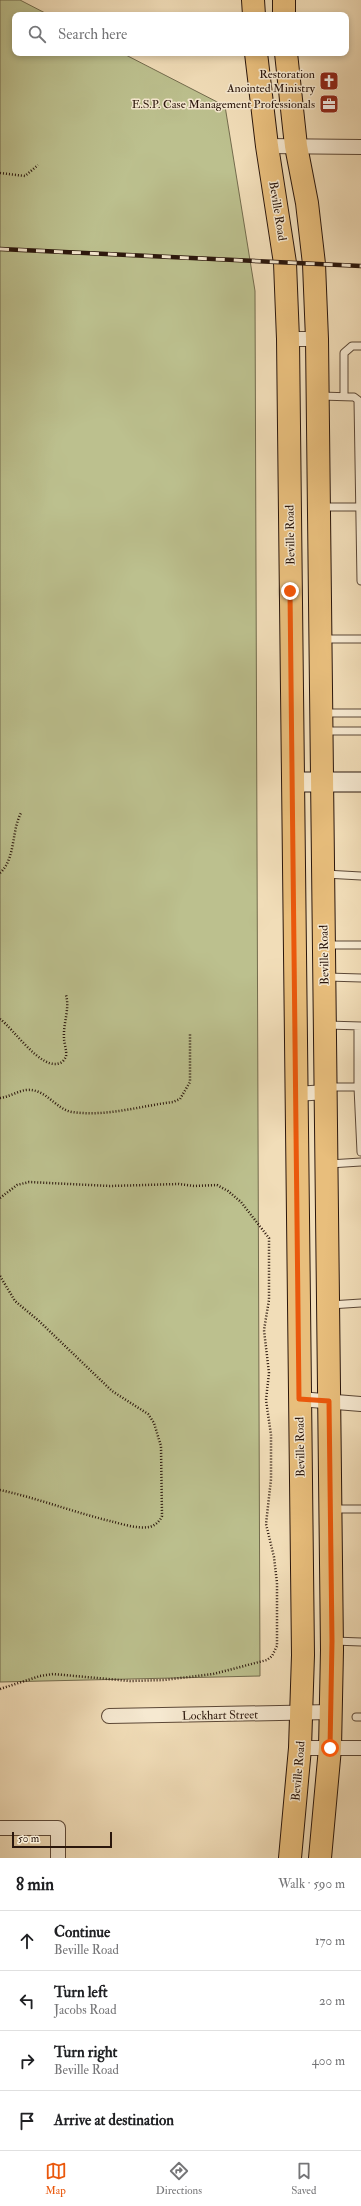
<!DOCTYPE html>
<meta charset="utf-8">
<style>
body{margin:0;font-family:"IM FELL Double Pica",serif;background:#f2f2f2;color:#202124}
.scale{position:absolute;left:12px;bottom:10px;width:100px;box-sizing:border-box;padding-left:4px;border:2px solid #2a160c;border-top:0;font-size:11px;line-height:14px;white-space:nowrap;color:#2a160c;-webkit-text-stroke:3px #f6e9d1;paint-order:stroke}
.stop{position:absolute;width:12px;height:12px;margin:-9px;border:3px solid #ea580c;border-radius:50%;background:#fff}
.stop.end{background:#ea580c;border-color:#fff;box-shadow:0 1px 4px #0008}
.list{margin:0;padding:0;list-style:none}
h2{display:flex;justify-content:space-between;align-items:center;height:52px;margin:0;padding:0 16px;font-size:17px}
h2 small{font-size:13px;font-weight:400;color:#757577}
.list li{display:grid;grid-template-columns:26px 1fr auto;gap:12px;align-items:center;box-sizing:border-box;height:60px;padding:0 16px;border-top:1px solid #e0e0e0}
.list b{display:block;font-size:15px;white-space:nowrap}
.list p{margin:0;font-size:13px;white-space:nowrap;color:#757577}
.list em{font-size:13px;font-style:normal;color:#757577}
.icon{flex:none;width:22px;height:22px;fill:none;stroke:currentColor;stroke-width:2;stroke-linecap:round;stroke-linejoin:round}
.map{position:relative;flex:none;width:361px;height:1858px;overflow:hidden}
.search{position:absolute;background:#fff;box-shadow:0 2px 6px #0003;left:12px;right:12px;top:12px;height:44px;display:flex;align-items:center;gap:10px;box-sizing:border-box;padding:0 14px;border-radius:8px;color:#757577;font-size:15px}
.sheet{height:292px;background:#fff}
nav{display:flex;justify-content:space-around;align-items:center;box-sizing:border-box;height:56px;border-top:1px solid #e0e0e0;background:#fff;font-size:11px;color:#757577}
nav a{display:grid;justify-items:center;gap:2px}
nav .on{color:#ea580c}
.map>svg:first-child{display:block}
</style>
<div class="map">
<svg width="361" height="1858" viewBox="0 0 361 1858">
<rect width="100%" height="100%" fill="#f1ddb8"/>
<filter id="stains"><feTurbulence type="fractalNoise" baseFrequency=".005" numOctaves="4"/><feColorMatrix values="0 0 0 0 .2 0 0 0 0 .09 0 0 0 0 .02 0 0 0 .5 -.17"/></filter>
<radialGradient id="worn" r=".72"><stop offset=".6" stop-color="#630" stop-opacity="0"/><stop offset="1" stop-color="#630" stop-opacity=".3"/></radialGradient>
<path fill="#bcc08e" stroke="#736b4d" d="M0,0H20L49,15H15V53H122L225,106L255,291L260,1676L0,1682Z"/>
<g fill="none" stroke-linecap="round" stroke-linejoin="round">
<g stroke="#5c4837" stroke-width="9">
<path id="lane" d="M320,396L354,397L358,400L361,581
M344,396V353L352,346H361
M322,507H359
M323,639H361
M324,713H361
M324,731H361
M325,874L361,876
M326,945H361
M327,977L361,978
M327,1025L361,1026
M358,1026V1087L361,1152
M328,1087H358
M329,1164L361,1162
M330,1305L361,1303
M332,1509H361
M334,1641L361,1642
M356,1717H361"/>
</g>
<g stroke="#5c4837" stroke-width="16">
<path id="street" d="M267,146L361,147
M288,339H317
M296,1094L326,1092
M299,1399L361,1404
M109,1716L331,1712
M300,1748H361
M0,1828H58V1858"/>
</g>
<g stroke="#2a160c" stroke-width="21">
<path id="secondary" d="M293,782H361"/>
</g>
<g stroke="#2a160c" stroke-width="24">
<path id="primary" d="M253,0L254,15
M284,0V15
M256,53L267,146L285,263L288,339L303,1655L300,1748L290,1858
M286,53L296,146L307,203L314,264L317,339L332,1650L330,1748L320,1858"/>
</g>
<path stroke="#2a160c" stroke-width="2.5" stroke-dasharray="1 2" stroke-linecap="butt" d="M0,173L25,176L38,165
M0,873C16,858 11,832 21,813
M0,1019C14,1029 41,1071 60,1063C63,1062 65,1059 66,1056C67,1051 64,1043 64,1038C63,1023 70,1009 66,995
M0,1098C9,1097 18,1091 26,1090C46,1088 55,1109 72,1112C106,1117 140,1106 173,1102L180,1099L190,1082V1034
M0,1198L17,1185L29,1182L110,1186L179,1184L194,1186L217,1185L228,1191L241,1202L269,1238V1300L264,1330L269,1373L266,1400L271,1435V1479L266,1524L274,1557L277,1583V1646L272,1656L267,1660L213,1674L164,1680L130,1681L53,1674L40,1676L0,1689
M0,1276L15,1301L39,1321L112,1391L148,1414L154,1423L161,1446L162,1516C160,1521 155,1526 149,1527C137,1529 122,1524 110,1521C73,1512 37,1498 0,1490"/>
<use href="#lane" stroke="#f6e9d1" stroke-width="7"/>
<use href="#street" stroke="#f6e9d1" stroke-width="14"/>
<use href="#secondary" stroke="#f6e9d1" stroke-width="19"/>
<use href="#primary" stroke="#e8be7c" stroke-width="22"/>
<g stroke="#2a160c" stroke-width="4.5">
<path id="rail" d="M0,249L361,266"/>
</g>
<use href="#rail" stroke="#f6e9d1" stroke-width="3" stroke-dasharray="9" stroke-linecap="butt"/>
</g>
<g fill="none" stroke-linecap="round" stroke-linejoin="round">
<path stroke="#ea580c" stroke-width="5" d="M290,591L299,1399L329,1401L332,1641L330,1748"/>
</g>
<defs>
<g id="church-square" transform="scale(1)"><rect x="-9" y="-9" width="18" height="18" rx="4" fill="#8f2418" stroke="#f6e9d1"/><path d="M-1.2-6h2.4v3.5h3.3v2.4h-3.3V6h-2.4V-.1h-3.3v-2.4h3.3Z" fill="#fff"/></g>
<g id="office-square" transform="scale(1)"><rect x="-9" y="-9" width="18" height="18" rx="4" fill="#8f2418" stroke="#f6e9d1"/><path d="M-6-3h4V-5.5h4V-3h4V5H-6ZM-1-4.5V-3h2v-1.5ZM-6 0V1H6V0Z" fill="#fff"/></g>
</defs>
<g fill-rule="evenodd">
<use href="#church-square" x="329" y="81"/>
<use href="#office-square" x="329" y="104"/>
</g>
<g text-anchor="middle" stroke-width="3" stroke-linejoin="round" paint-order="stroke">
<g font-size="12" fill="#2a160c" stroke="#f6e9d1" text-anchor="end">
<text x="315" y="78">Restoration<tspan x="315" dy="14">Anointed Ministry</tspan></text>
<text x="315" y="108">E.S.P. Case Management Professionals</text>
</g>
<g font-size="12" fill="#2a160c" stroke="#f6e9d1">
<text transform="translate(278 211) rotate(81)" y="4">Beville Road</text>
<text transform="translate(290 535) rotate(-91)" y="4">Beville Road</text>
<text transform="translate(324 955) rotate(-91)" y="4">Beville Road</text>
<text transform="translate(300 1447) rotate(-91)" y="4">Beville Road</text>
<text transform="translate(220 1715) rotate(-1)" y="4">Lockhart Street</text>
<text transform="translate(298 1771) rotate(-85)" y="4">Beville Road</text>
</g>
</g>
<rect width="100%" height="100%" filter="url(#stains)"/>
<rect width="100%" height="100%" fill="url(#worn)"/>
</svg>
<div class="scale">50 m</div>
<div class="stop" style="left:330px;top:1748px"></div>
<div class="stop end" style="left:290px;top:591px"></div>
<div class="search"><svg class="icon" aria-label="search" viewBox="0 0 24 24"><circle cx="10" cy="10" r="6"/><path d="M15 15l6 6"/></svg>Search here</div>
</div>
<section class="sheet">
<h2>8 min<small>Walk · 590 m</small></h2>
<ul class="list">
<li><svg class="icon" aria-label="ahead" viewBox="0 0 24 24"><path d="M12 20V5M6 11l6-6 6 6"/></svg><div><b>Continue</b><p>Beville Road</p></div><em>170 m</em></li>
<li><svg class="icon" aria-label="left" viewBox="0 0 24 24"><path d="M17 20v-9H6M10 6l-5 5 5 5"/></svg><div><b>Turn left</b><p>Jacobs Road</p></div><em>20 m</em></li>
<li><svg class="icon" aria-label="right" viewBox="0 0 24 24"><path d="M7 20v-9h11M14 6l5 5-5 5"/></svg><div><b>Turn right</b><p>Beville Road</p></div><em>400 m</em></li>
<li><svg class="icon" aria-label="arrive" viewBox="0 0 24 24"><path d="M6 21V4h12l-3 4 3 4H6"/></svg><div><b>Arrive at destination</b></div></li>
</ul>
</section>
<nav>
<a class="on"><svg class="icon" aria-label="map" viewBox="0 0 24 24"><path d="M3 6l6-2 6 2 6-2v14l-6 2-6-2-6 2zM9 4v14M15 6v14"/></svg>Map</a>
<a><svg class="icon" aria-label="directions" viewBox="0 0 24 24"><path d="M12 3l9 9-9 9-9-9zM9 14v-3h6M13 9l2 2-2 2"/></svg>Directions</a>
<a><svg class="icon" aria-label="saved" viewBox="0 0 24 24"><path d="M7 4h10v16l-5-4-5 4z"/></svg>Saved</a>
</nav>
